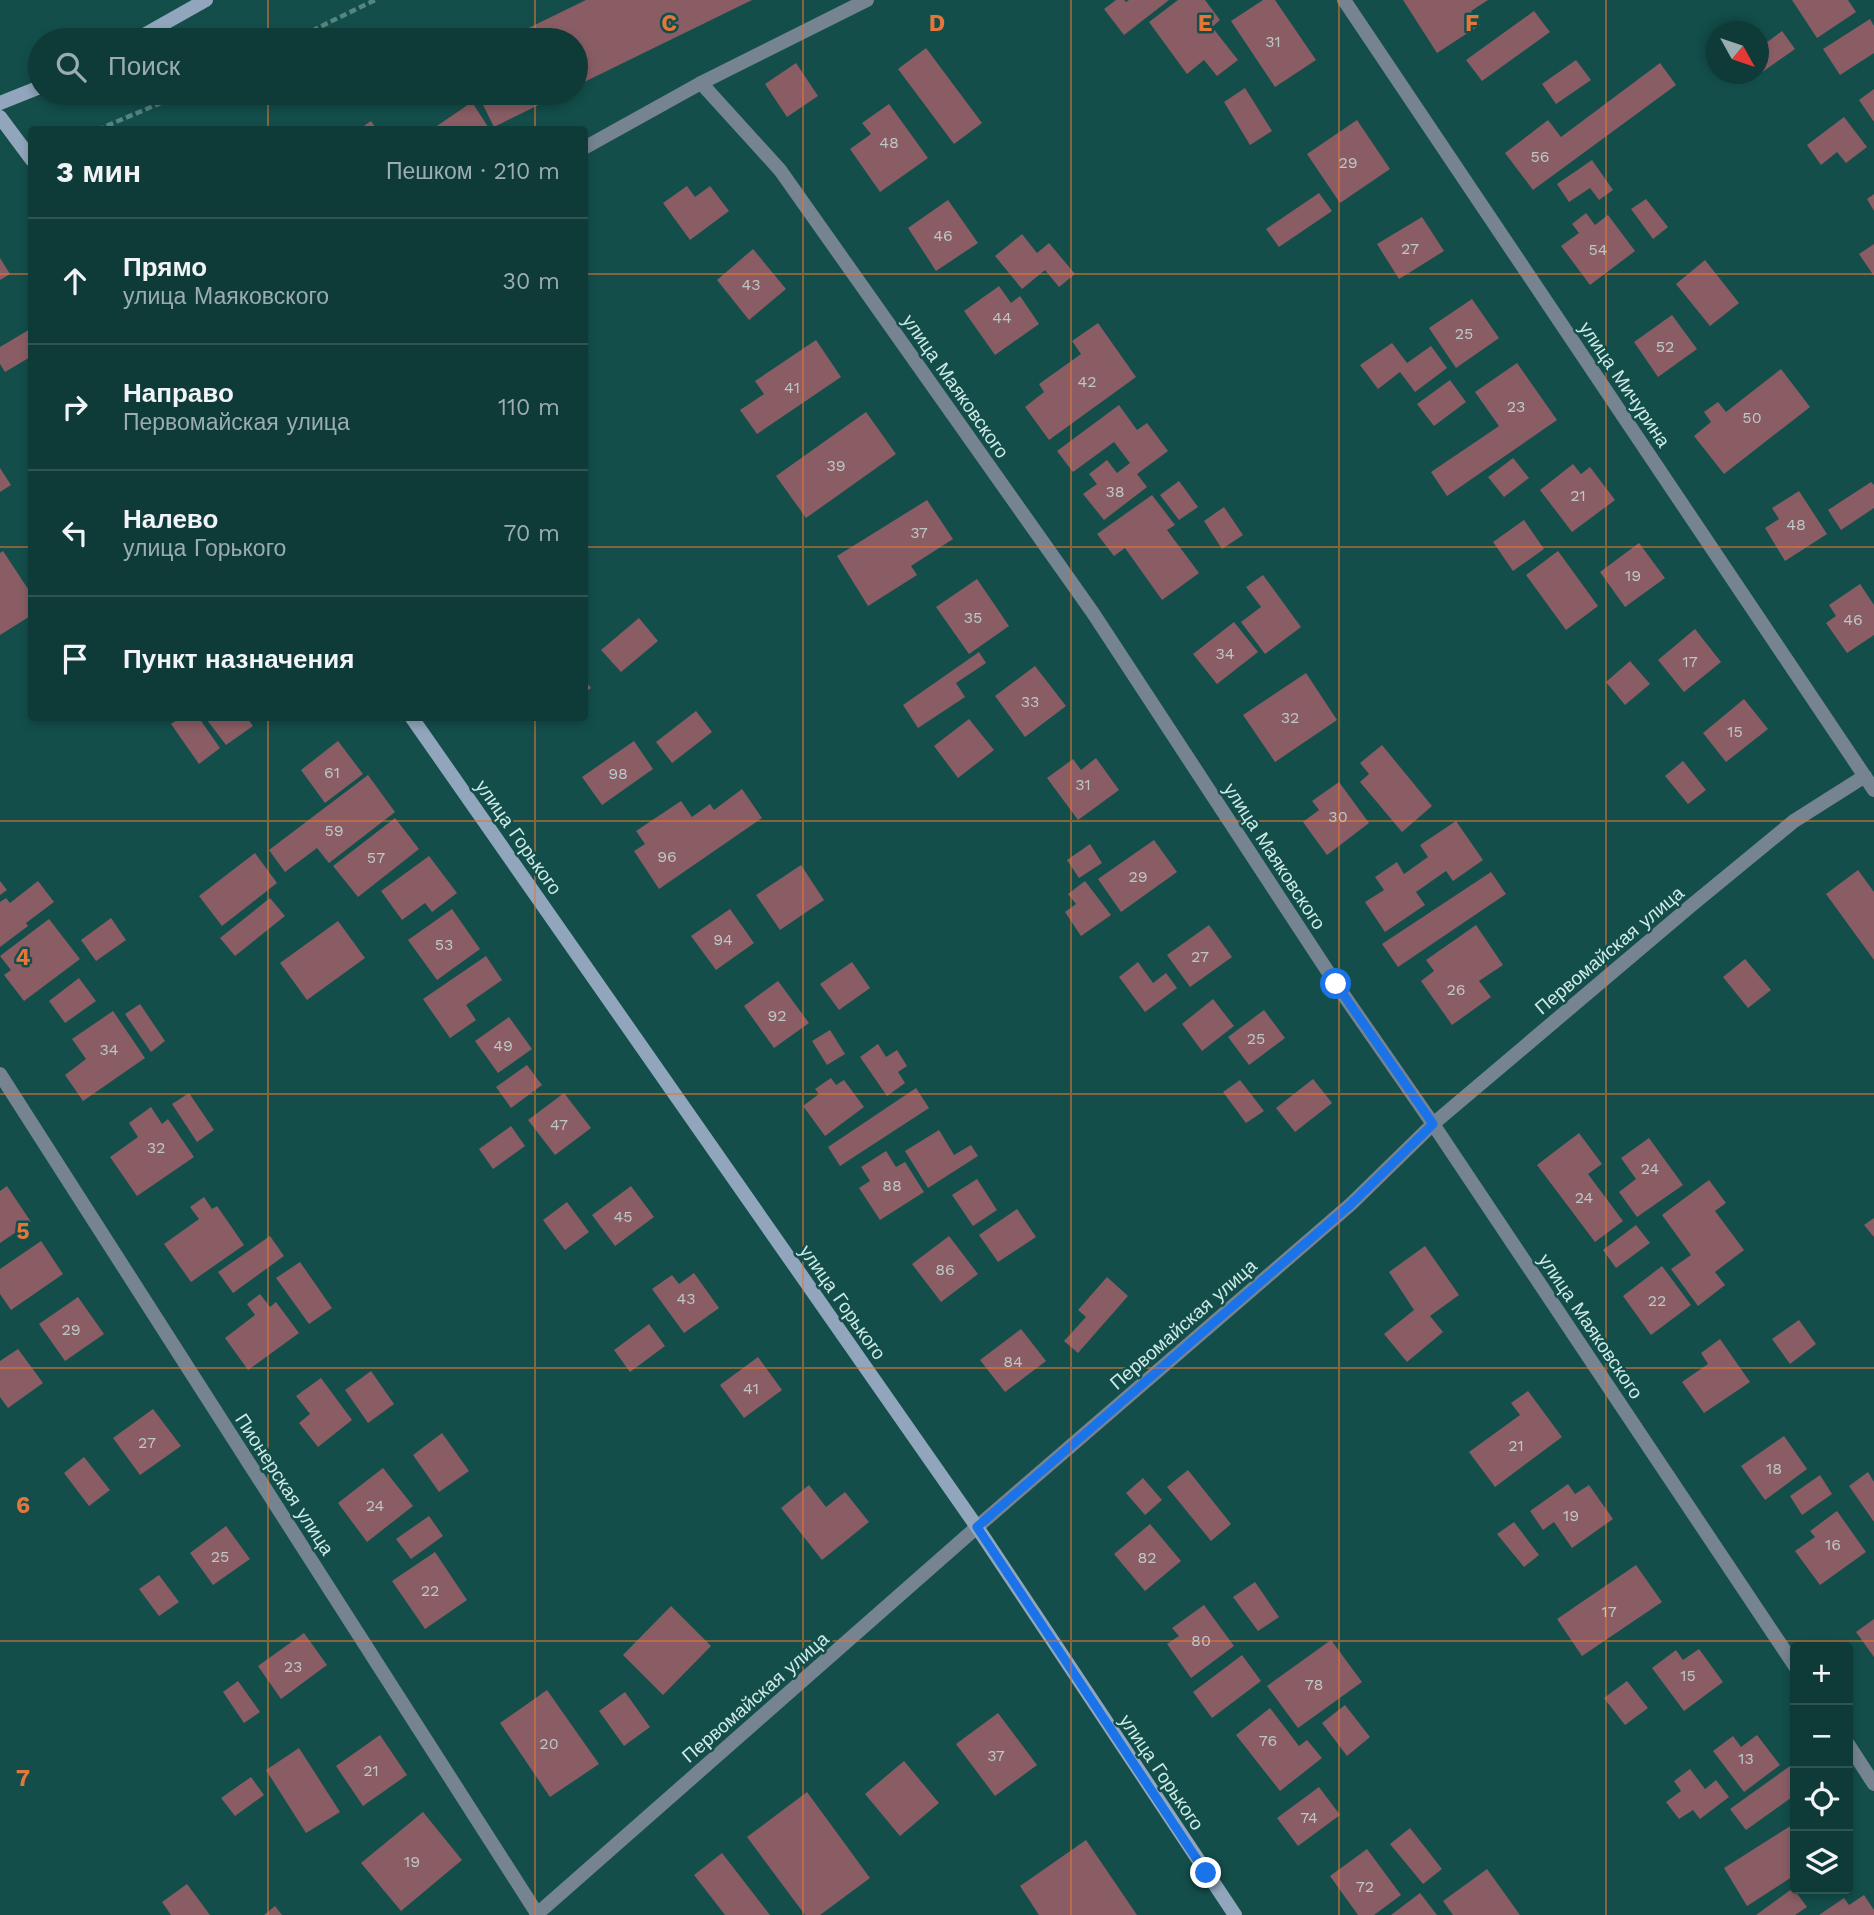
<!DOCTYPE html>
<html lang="ru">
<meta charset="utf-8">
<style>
body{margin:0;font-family:"Work Sans",sans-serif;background:#1c4543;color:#f1f3f6}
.controls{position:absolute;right:21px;bottom:21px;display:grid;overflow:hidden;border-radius:7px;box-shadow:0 4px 10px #0003}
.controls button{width:63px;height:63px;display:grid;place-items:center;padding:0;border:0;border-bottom:2px solid #2e5453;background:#0e3a38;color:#f1f3f6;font:35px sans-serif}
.compass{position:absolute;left:1706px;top:21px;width:63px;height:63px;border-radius:50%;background:#0e3a38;box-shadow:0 4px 10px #0003;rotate:130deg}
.stop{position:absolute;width:21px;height:21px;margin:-16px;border:5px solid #1a73e8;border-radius:50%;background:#fff}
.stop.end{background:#1a73e8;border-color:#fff;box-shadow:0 2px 7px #0008}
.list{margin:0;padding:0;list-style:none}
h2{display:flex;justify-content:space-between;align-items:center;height:91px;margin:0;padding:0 28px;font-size:30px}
h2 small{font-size:23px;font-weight:400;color:#9badae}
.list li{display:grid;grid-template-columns:46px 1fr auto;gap:21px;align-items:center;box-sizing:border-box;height:126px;padding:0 28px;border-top:2px solid #2e5453}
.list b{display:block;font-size:26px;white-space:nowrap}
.list p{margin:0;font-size:23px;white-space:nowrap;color:#9badae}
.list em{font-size:23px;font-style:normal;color:#9badae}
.icon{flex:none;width:38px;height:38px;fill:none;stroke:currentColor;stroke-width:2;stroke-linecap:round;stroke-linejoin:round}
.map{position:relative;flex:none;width:1874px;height:1915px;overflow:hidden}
.search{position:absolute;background:#0e3a38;box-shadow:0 4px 10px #0003;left:28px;top:28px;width:560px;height:77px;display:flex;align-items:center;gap:18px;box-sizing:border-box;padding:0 24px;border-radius:38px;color:#9badae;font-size:26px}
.panel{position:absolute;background:#0e3a38;box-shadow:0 4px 10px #0003;left:28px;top:126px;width:560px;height:595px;border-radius:7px}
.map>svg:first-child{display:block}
</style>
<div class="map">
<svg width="1874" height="1915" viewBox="0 0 1874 1915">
<rect width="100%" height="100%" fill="#134e4b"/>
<path fill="#8a5d64" d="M586,0H752L576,86V40H504Z
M1116,0H1124L1126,2L1129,0H1169L1124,35L1104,9Z
M1178,0H1205L1220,20L1212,27L1238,60L1217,76L1204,60L1187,74L1149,22Z
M1263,0H1275L1316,60L1275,87L1231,21Z
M1403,0H1488L1471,11L1480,25L1437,53Z
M1792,0H1848L1856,12L1817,38Z
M1534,11L1550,32L1482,81L1466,60Z
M1870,19L1874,26V53L1840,75L1823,49Z
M1782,31L1795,49L1758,75V32L1766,43Z
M926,48L982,123L954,144L898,69Z
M1576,60L1591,80L1556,104L1542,84Z
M796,63L818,96L787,117L765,84Z
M1660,63L1676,85L1533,190L1505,153L1548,120L1561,137Z
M1245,88L1272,131L1250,145L1224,102Z
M1874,89V122L1859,100Z
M477,93H563L494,127Z
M472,102L490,130H431Z
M889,104L928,158L880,192L850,149L871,134L862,123Z
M1844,117L1867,147L1846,163L1837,152L1821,165L1807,145Z
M1357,120L1390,169L1340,203L1307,154Z
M371,121L377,130H358Z
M1592,160L1613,190L1599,200L1590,188L1569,202L1557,184Z
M687,186L695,197L710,186L729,211L690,240L663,203Z
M1319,193L1332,211L1279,247L1266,229Z
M1874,194V211L1867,199Z
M1646,199L1668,227L1653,239L1631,209Z
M948,200L978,243L936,271L908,228Z
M1586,213L1595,225L1608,215L1635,251L1590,285L1561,246L1579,233L1572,224Z
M1422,217L1444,251L1399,279L1377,244Z
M1022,234L1037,253L1049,243L1075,274L1059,287L1045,270L1022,289L995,256Z
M1874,244V276L1859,254Z
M753,249L786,289L749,320L717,280Z
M0,258L10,274L0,280Z
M1705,260L1739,303L1710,326L1676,284Z
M999,286L1011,303L1020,296L1039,324L995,355L964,311Z
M1472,299L1499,338L1456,368L1429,328Z
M1672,315L1697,349L1658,377L1634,342Z
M1098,323L1136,377L1049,440L1025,407L1044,392L1039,384L1081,354L1072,341Z
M32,328V356L5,372L0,364V347Z
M816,340L841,377L757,434L740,410L764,394L755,381Z
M1392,343L1407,363L1431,346L1447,368L1415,392L1400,372L1378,389L1360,365Z
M1517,363L1557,420L1447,496L1431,472L1499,426L1475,392Z
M1781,369L1810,407L1724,474L1694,436L1711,422L1704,412L1718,402L1726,412Z
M1450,380L1466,402L1434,426L1417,404Z
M1119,405L1137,430L1147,423L1168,451L1137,474L1147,487L1104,520L1083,494L1097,484L1089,474L1107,460L1117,473L1130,463L1114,442L1073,472L1057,451Z
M866,412L896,454L806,518L776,476Z
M1513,458L1529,478L1504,497L1488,477Z
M1573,464L1581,474L1590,467L1615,500L1572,532L1540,490Z
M0,468L11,485L0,492Z
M1179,481L1198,507L1179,520L1160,495Z
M1871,482L1874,485V508L1841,530L1828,510Z
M1799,491L1827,534L1785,561L1765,528L1779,519L1772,508Z
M1152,495L1175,525L1167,530L1199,573L1162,600L1125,548L1114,556L1097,534Z
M927,500L953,539L911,566L917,575L868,606L837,556Z
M1224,507L1243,535L1222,549L1204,521Z
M1524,520L1544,549L1513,571L1493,542Z
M1639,543L1665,578L1625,607L1600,572Z
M3,551L32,595V615L0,635V553Z
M1558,551L1598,606L1566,630L1526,575Z
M1263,575L1301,627L1265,654L1241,622L1261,607L1246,587Z
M977,579L1009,626L969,654L936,607Z
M1860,584L1874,605V635L1847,653L1826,623L1836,616L1829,605Z
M639,618L658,641L621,672L601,650Z
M1234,622L1258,652L1217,684L1193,654Z
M1695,629L1721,662L1684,692L1658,660Z
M979,652L986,663L956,683L965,697L918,728L903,705Z
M1630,661L1650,684L1625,705L1606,682Z
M1035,666L1066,706L1025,737L995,696Z
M1306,673L1337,720L1275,762L1243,715Z
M584,679L591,688L584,693Z
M1744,699L1768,729L1726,762L1703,733Z
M696,711L712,732L672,763L656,742Z
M180,718H199L220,748L199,764L171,724Z
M210,718H247L253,726L226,745L207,720Z
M969,719L994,750L958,778L934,746Z
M338,741L363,774L325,803L301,770Z
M634,741L653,769L602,805L582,777Z
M1382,745L1432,806L1402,832L1360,782L1369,774L1360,763Z
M1096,758L1119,790L1078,820L1047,778L1073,759L1081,770Z
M1683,761L1706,790L1688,804L1665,776Z
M368,775L395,812L329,863L317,848L285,872L269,850Z
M1339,782L1369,823L1327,855L1303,822L1319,810L1312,801Z
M742,789L762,818L659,889L634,851L645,844L636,831L681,801L692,817L710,804L714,810Z
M395,818L419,849L358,897L333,866Z
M1456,821L1483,860L1453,881L1446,871L1416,892L1425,905L1385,932L1365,902L1384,890L1375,877L1397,862L1404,874L1428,857L1420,845Z
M1154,840L1177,872L1121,912L1098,879Z
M1090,844L1102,863L1079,878L1067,860Z
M255,853L277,883L222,926L199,896Z
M429,856L457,893L432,912L425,903L402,920L381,891Z
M801,865L824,900L780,930L756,895Z
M1858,870L1874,892V960L1826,894Z
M1491,872L1506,894L1398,967L1382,944Z
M0,881L7,890L0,895Z
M38,881L54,902L26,923L28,926L0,947V902L6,898L10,903Z
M1085,881L1111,915L1081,936L1065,912L1076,904L1068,894Z
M270,898L285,916L235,956L220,938Z
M452,909L480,949L437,980L408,940Z
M730,909L754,943L716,970L691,936Z
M111,918L126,940L96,961L81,940Z
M49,919L80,959L24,1001L4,975L11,970L0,956Z
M338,921L365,958L307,1000L280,963Z
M1209,925L1232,957L1190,987L1167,955Z
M1476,925L1503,965L1479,981L1491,997L1452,1025L1421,981L1434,971L1426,960Z
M486,956L502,980L466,1005L476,1020L450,1038L423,999Z
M1745,959L1771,990L1748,1008L1723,977Z
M852,962L870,988L839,1010L820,984Z
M1138,962L1153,983L1166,973L1177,988L1145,1012L1119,977Z
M79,978L96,1001L65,1023L49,1001Z
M778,981L809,1023L774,1048L744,1006Z
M1213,999L1234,1026L1202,1051L1182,1024Z
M140,1004L165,1041L151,1052L125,1014Z
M1264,1010L1285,1038L1249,1065L1228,1037Z
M113,1011L145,1058L83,1101L65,1075L86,1059L72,1039Z
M509,1017L532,1049L498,1073L475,1041Z
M830,1030L845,1054L827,1065L812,1041Z
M878,1044L886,1057L897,1050L907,1066L898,1072L905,1083L887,1096L860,1057Z
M527,1065L542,1085L511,1108L496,1087Z
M831,1078L836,1085L844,1080L864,1107L825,1136L803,1106L819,1094L815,1089Z
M1313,1079L1332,1103L1295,1132L1276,1108Z
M1240,1080L1264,1111L1246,1123L1223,1092Z
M916,1088L929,1108L840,1166L828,1147Z
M189,1093L214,1130L197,1142L172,1104Z
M564,1093L591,1128L555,1155L528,1120Z
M151,1107L162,1124L168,1119L194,1157L137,1196L110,1157L138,1137L129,1123Z
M511,1126L525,1146L493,1169L479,1149Z
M939,1130L954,1155L971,1145L978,1156L928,1188L905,1151Z
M1579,1133L1602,1164L1588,1174L1623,1221L1595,1242L1537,1165Z
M1649,1138L1683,1185L1637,1217L1619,1192L1636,1179L1621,1158Z
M886,1151L896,1167L905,1162L924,1192L880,1220L859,1188L870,1181L861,1167Z
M977,1179L997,1210L973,1226L952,1195Z
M1709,1180L1726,1203L1715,1211L1744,1250L1715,1272L1725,1285L1698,1306L1671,1269L1691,1255L1662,1215Z
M7,1186L31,1222L0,1243V1191Z
M631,1186L654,1217L615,1246L592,1215Z
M204,1197L212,1209L217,1206L244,1245L191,1282L164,1244L199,1219L190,1207Z
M567,1202L589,1232L565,1250L543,1220Z
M1017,1209L1036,1237L998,1262L979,1235Z
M1874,1218V1237L1864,1225Z
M1636,1225L1650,1243L1616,1268L1603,1250Z
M270,1236L284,1256L233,1293L218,1272Z
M949,1236L978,1274L941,1302L912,1264Z
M41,1241L63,1274L11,1310L0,1294V1269Z
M1425,1246L1459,1295L1430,1316L1443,1332L1407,1362L1384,1334L1414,1310L1389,1272Z
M300,1262L332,1308L309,1324L276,1278Z
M1662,1266L1691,1305L1651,1335L1623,1296Z
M694,1273L719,1308L684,1333L652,1289L672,1275L679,1284Z
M1107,1277L1128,1296L1078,1353L1064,1341L1086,1317L1078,1310Z
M260,1294L270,1307L276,1302L299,1333L248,1370L225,1338L255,1315L247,1304Z
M78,1297L104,1334L65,1361L39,1324Z
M1799,1320L1816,1344L1790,1364L1772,1339Z
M649,1324L665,1346L630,1372L614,1350Z
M1021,1329L1046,1361L1005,1392L980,1360Z
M1720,1339L1750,1382L1704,1413L1682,1382L1708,1364L1701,1353Z
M18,1349L43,1383L8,1408L0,1397V1361Z
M758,1357L782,1390L744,1418L720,1385Z
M371,1371L394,1404L368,1423L345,1390Z
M321,1378L352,1420L318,1447L299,1423L310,1414L296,1396Z
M1528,1391L1562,1437L1495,1487L1469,1452L1520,1415L1511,1403Z
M153,1409L181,1446L140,1475L113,1438Z
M442,1433L469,1471L439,1492L413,1455Z
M1784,1436L1807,1469L1765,1500L1741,1466Z
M84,1457L110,1490L89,1506L64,1473Z
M383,1468L413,1506L367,1542L338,1503Z
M1188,1470L1231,1524L1211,1541L1167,1487Z
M1868,1472L1874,1482V1522L1849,1486Z
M1820,1475L1832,1494L1802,1515L1790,1496Z
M1143,1478L1162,1500L1145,1515L1126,1493Z
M1568,1484L1575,1494L1589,1485L1613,1519L1572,1548L1554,1522L1543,1530L1530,1511Z
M809,1485L826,1507L845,1492L869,1522L822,1560L781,1508Z
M1837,1511L1866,1552L1820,1585L1795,1551L1815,1537L1810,1531Z
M429,1516L443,1536L411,1559L396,1539Z
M1514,1522L1539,1555L1524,1567L1497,1534Z
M1150,1524L1181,1561L1145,1591L1114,1554Z
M226,1526L250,1559L213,1585L190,1553Z
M435,1552L467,1600L425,1629L392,1581Z
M1636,1565L1662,1602L1582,1656L1557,1619Z
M159,1575L179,1602L159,1616L139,1589Z
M1255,1582L1279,1617L1258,1631L1233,1597Z
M1204,1605L1234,1646L1191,1678L1167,1644L1179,1636L1172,1628Z
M671,1606L711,1646L663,1695L623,1655Z
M1874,1619V1657L1856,1632Z
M304,1633L327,1665L281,1699L258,1666Z
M1331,1640L1362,1682L1298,1728L1267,1686Z
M1699,1649L1723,1682L1684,1711L1652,1668L1676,1650L1683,1660Z
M1242,1655L1261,1681L1212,1718L1193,1692Z
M238,1681L260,1712L244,1723L223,1692Z
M1627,1681L1648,1708L1625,1725L1604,1698Z
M547,1690L599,1764L550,1797L500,1723Z
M625,1692L650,1727L624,1746L599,1711Z
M1345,1705L1370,1737L1347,1756L1322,1723Z
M1270,1708L1299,1746L1307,1740L1322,1758L1280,1791L1236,1735Z
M998,1713L1037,1765L995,1796L956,1744Z
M380,1735L407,1775L363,1806L336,1766Z
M1757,1735L1780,1765L1744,1792L1713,1751L1733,1736L1741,1747Z
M299,1748L340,1812L306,1833L266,1770Z
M904,1761L939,1803L900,1836L865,1794Z
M1790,1766L1795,1773V1795L1746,1830L1730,1809Z
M1690,1769L1705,1789L1716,1780L1729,1797L1700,1819L1693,1810L1679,1819L1666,1802L1681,1791L1674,1781Z
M251,1777L264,1795L235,1816L221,1798Z
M1319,1787L1340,1815L1298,1846L1277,1818Z
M807,1792L870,1878L820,1915H805L747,1837Z
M423,1812L462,1860L401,1911L361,1863Z
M1795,1823V1875L1747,1906L1724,1868Z
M1410,1828L1442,1869L1423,1884L1390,1844Z
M1086,1840L1137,1915H1039L1020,1886Z
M1367,1849L1401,1895L1374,1915H1358L1330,1876Z
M722,1853L770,1915H725L694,1875Z
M1487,1869L1520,1915H1453L1443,1901Z
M187,1884L210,1915H171L162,1902Z
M1793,1888L1807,1907L1795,1915H1756Z
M1420,1893L1437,1915H1391Z
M1864,1895L1874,1910V1915H1819L1844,1898L1849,1905Z
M275,1906L282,1915H264Z"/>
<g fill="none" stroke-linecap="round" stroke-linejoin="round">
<path stroke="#558582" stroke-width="4.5" stroke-dasharray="7 3.5" stroke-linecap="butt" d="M293,40L375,0
M97,130L184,93"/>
<path stroke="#768391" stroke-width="14" d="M584,148L701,83L867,0"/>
<path stroke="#768391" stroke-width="14" d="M1344,0L1874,790
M701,83L780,170L1093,613L1336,984L1433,1124L1795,1666
M0,1074L538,1915
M1848,1744L1874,1784
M536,1915L977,1527L1351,1204L1433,1124L1693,904L1794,821L1865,776"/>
<path stroke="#91a6bc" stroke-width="14" d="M135,40L206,0
M0,103L40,87
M0,117L32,160
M412,718L977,1527L1235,1915"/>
</g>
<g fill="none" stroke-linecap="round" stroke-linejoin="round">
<path stroke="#1a73e8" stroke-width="9" d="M1206,1873L977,1527L1350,1205L1433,1124L1336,984"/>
</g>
<path fill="none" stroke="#e37638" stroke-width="2" stroke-opacity="0.55" d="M268,0V40M535,0V40M803,0V1915M1071,0V1915M1339,0V1915M1606,0V1915M268,93V130M535,93V130M0,274H32M584,274H1874M0,547H32M584,547H1874M268,718V1915M535,718V1915M0,821H1874M0,1094H1874M0,1368H1874M0,1641H1874"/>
<g text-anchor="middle" stroke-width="5" stroke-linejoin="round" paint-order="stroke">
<g font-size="16" fill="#bdc7c6">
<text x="1273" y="47">31</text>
<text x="889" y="148">48</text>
<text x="1540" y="162">56</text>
<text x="1348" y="168">29</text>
<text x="943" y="241">46</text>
<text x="1410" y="254">27</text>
<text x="1598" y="255">54</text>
<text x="751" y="290">43</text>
<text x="1002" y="323">44</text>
<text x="1464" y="339">25</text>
<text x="1665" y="352">52</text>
<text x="1087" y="387">42</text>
<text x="792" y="393">41</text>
<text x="1516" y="412">23</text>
<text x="1752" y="423">50</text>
<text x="836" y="471">39</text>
<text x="1115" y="497">38</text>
<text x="1578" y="501">21</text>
<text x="1796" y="530">48</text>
<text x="919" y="538">37</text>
<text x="1633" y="581">19</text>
<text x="973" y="623">35</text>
<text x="1853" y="625">46</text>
<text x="1225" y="659">34</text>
<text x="1690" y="667">17</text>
<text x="1030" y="707">33</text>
<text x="1290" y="723">32</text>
<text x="1735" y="737">15</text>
<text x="332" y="778">61</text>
<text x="618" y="779">98</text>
<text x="1083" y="790">31</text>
<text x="1338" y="822">30</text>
<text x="334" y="836">59</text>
<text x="667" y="862">96</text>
<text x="376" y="863">57</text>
<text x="1138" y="882">29</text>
<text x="723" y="945">94</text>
<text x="444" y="950">53</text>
<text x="1200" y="962">27</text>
<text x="1456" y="995">26</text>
<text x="777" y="1021">92</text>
<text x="1256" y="1044">25</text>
<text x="503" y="1051">49</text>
<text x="109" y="1055">34</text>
<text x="559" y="1130">47</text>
<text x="156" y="1153">32</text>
<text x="1650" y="1174">24</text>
<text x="892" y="1191">88</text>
<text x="1584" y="1203">24</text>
<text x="623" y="1222">45</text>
<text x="945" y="1275">86</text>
<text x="686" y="1304">43</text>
<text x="1657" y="1306">22</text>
<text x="71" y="1335">29</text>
<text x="1013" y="1367">84</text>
<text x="751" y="1394">41</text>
<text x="147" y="1448">27</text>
<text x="1516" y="1451">21</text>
<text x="1774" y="1474">18</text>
<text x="375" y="1511">24</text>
<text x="1571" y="1521">19</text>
<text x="1833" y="1550">16</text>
<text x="220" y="1562">25</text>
<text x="1147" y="1563">82</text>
<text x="430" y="1596">22</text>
<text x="1609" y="1617">17</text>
<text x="1201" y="1646">80</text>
<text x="293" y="1672">23</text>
<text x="1688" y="1681">15</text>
<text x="1314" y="1690">78</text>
<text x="1268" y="1746">76</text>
<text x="549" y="1749">20</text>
<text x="996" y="1761">37</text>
<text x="1746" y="1764">13</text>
<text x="371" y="1776">21</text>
<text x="1309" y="1823">74</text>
<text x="412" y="1867">19</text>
<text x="1365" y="1892">72</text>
</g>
<g font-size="19" fill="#ceeae7" stroke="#134e4b">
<text transform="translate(1625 384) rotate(56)" y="7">улица Мичурина</text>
<text transform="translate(956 386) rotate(55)" y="7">улица Маяковского</text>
<text transform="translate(519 837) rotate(55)" y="7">улица Горького</text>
<text transform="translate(1275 856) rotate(57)" y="7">улица Маяковского</text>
<text transform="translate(1609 950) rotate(-40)" y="7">Первомайская улица</text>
<text transform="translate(843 1302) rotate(55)" y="7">улица Горького</text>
<text transform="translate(1183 1324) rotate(-41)" y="7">Первомайская улица</text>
<text transform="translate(1591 1326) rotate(56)" y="7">улица Маяковского</text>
<text transform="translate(285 1484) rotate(57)" y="7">Пионерская улица</text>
<text transform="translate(755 1697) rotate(-41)" y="7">Первомайская улица</text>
<text transform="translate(1162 1772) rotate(56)" y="7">улица Горького</text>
</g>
</g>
<g font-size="23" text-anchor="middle" font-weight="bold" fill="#e37638" stroke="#134e4b" stroke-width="5" stroke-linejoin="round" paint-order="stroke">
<text x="669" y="31">C</text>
<text x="937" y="31">D</text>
<text x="1205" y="31">E</text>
<text x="1472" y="31">F</text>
<text x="23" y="965">4</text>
<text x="23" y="1239">5</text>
<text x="23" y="1513">6</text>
<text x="23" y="1786">7</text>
</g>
</svg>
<div class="controls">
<button>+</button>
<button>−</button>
<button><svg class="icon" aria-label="locate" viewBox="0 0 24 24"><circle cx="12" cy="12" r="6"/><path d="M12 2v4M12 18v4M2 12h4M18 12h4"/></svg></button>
<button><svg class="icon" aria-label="layers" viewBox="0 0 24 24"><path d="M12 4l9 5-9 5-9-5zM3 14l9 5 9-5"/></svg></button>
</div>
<svg class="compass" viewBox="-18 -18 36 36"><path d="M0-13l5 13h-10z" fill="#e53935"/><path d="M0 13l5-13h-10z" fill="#9badae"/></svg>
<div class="stop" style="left:1336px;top:984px"></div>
<div class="stop end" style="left:1206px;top:1873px"></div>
<div class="search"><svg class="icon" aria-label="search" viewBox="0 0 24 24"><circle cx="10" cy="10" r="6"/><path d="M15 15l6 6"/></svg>Поиск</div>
<section class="panel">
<h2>3 мин<small>Пешком · 210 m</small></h2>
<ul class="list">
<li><svg class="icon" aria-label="ahead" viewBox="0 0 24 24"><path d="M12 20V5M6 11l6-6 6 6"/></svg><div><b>Прямо</b><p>улица Маяковского</p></div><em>30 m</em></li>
<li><svg class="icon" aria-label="right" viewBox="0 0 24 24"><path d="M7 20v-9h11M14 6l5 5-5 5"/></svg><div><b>Направо</b><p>Первомайская улица</p></div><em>110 m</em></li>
<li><svg class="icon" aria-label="left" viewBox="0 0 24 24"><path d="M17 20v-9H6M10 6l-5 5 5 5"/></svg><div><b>Налево</b><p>улица Горького</p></div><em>70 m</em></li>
<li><svg class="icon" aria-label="arrive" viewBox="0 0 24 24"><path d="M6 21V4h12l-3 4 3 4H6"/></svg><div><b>Пункт назначения</b></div></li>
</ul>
</section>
</div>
